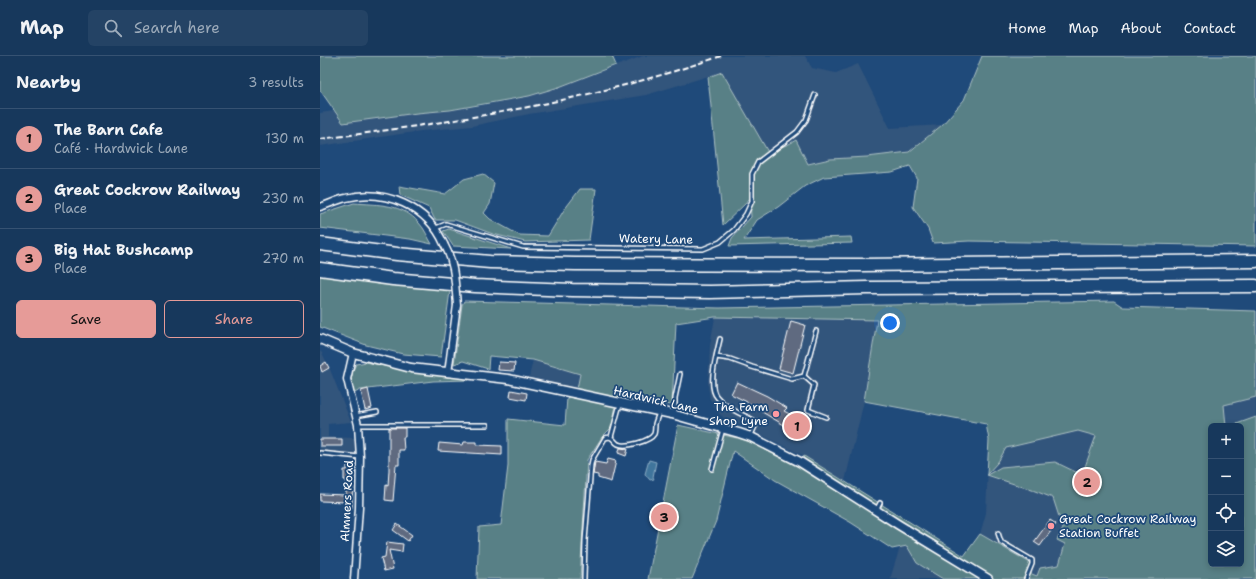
<!DOCTYPE html>
<meta charset="utf-8">
<style>
body{margin:0;font-family:"Shantell Sans",sans-serif;background:#244365;color:#f1f3f6}
.controls{position:absolute;right:12px;bottom:12px;display:grid;overflow:hidden;border-radius:6px;box-shadow:0 2px 6px #0003}
.controls button{width:36px;height:36px;display:grid;place-items:center;padding:0;border:0;border-bottom:1px solid #365272;background:#17385c;color:#f1f3f6;font:20px sans-serif}
.you{position:absolute;left:570px;top:267px;width:14px;height:14px;margin:-10px;border:3px solid #fff;border-radius:50%;background:#1a73e8;box-shadow:0 0 0 6px #1a73e833}
.badge{display:grid;place-items:center;width:26px;height:26px;border-radius:50%;background:#e69b98;color:#111;font-size:13px;font-weight:700}
.pin{position:absolute;translate:-50% -50%;border:2px solid #fff;box-shadow:0 1px 4px #0006}
.list{margin:0;padding:0;list-style:none}
h2{display:flex;justify-content:space-between;align-items:center;height:52px;margin:0;padding:0 16px;font-size:17px}
h2 small{font-size:13px;font-weight:400;color:#9eacbb}
.list li{display:grid;grid-template-columns:26px 1fr auto;gap:12px;align-items:center;box-sizing:border-box;height:60px;padding:0 16px;border-top:1px solid #365272}
.list b{display:block;font-size:15px;white-space:nowrap}
.list p{margin:0;font-size:13px;white-space:nowrap;color:#9eacbb}
.list em{font-size:13px;font-style:normal;color:#9eacbb}
.actions{display:flex;gap:8px;padding:12px 16px}
.actions a{flex:1;padding:9px 0;border:1px solid #e69b98;border-radius:6px;text-align:center;font-size:14px;color:#e69b98}
.actions .main{background:#e69b98;color:#111}
.icon{flex:none;width:22px;height:22px;fill:none;stroke:currentColor;stroke-width:2;stroke-linecap:round;stroke-linejoin:round}
.map{position:relative;flex:none;width:936px;height:523px;overflow:hidden}
header{display:flex;align-items:center;gap:24px;box-sizing:border-box;height:56px;padding:0 20px;background:#17385c;border-bottom:1px solid #365272}
header strong{font-size:19px}
nav{display:flex;gap:22px;margin-inline-start:auto;font-size:14px}
.search{width:280px;height:36px;background:#244365;display:flex;align-items:center;gap:10px;box-sizing:border-box;padding:0 14px;border-radius:6px;color:#9eacbb;font-size:15px}
main{display:flex}
aside{flex:1;background:#17385c}
.map>svg:first-child{display:block}
</style>
<header>
<strong>Map</strong>
<div class="search"><svg class="icon" aria-label="search" viewBox="0 0 24 24"><circle cx="10" cy="10" r="6"/><path d="M15 15l6 6"/></svg>Search here</div>
<nav><a>Home</a><a>Map</a><a>About</a><a>Contact</a></nav>
</header>
<main>
<aside>
<h2>Nearby<small>3 results</small></h2>
<ul class="list">
<li><span class="badge">1</span><div><b>The Barn Cafe</b><p>Café · Hardwick Lane</p></div><em>130 m</em></li>
<li><span class="badge">2</span><div><b>Great Cockrow Railway</b><p>Place</p></div><em>230 m</em></li>
<li><span class="badge">3</span><div><b>Big Hat Bushcamp</b><p>Place</p></div><em>270 m</em></li>
</ul>
<div class="actions"><a class="main">Save</a><a>Share</a></div>
</aside>
<div class="map">
<svg width="936" height="523" viewBox="0 0 936 523">
<rect width="100%" height="100%" fill="#1f4a7a"/>
<filter id="ink" filterUnits="userSpaceOnUse"><feTurbulence type="fractalNoise" baseFrequency=".025" numOctaves="2"/><feDisplacementMap in="SourceGraphic" scale="8" xChannelSelector="R" yChannelSelector="G"/><feConvolveMatrix kernelMatrix="1 2 1 2 8 2 1 2 1" color-interpolation-filters="sRGB"/></filter>
<g filter="url(#ink)">
<path fill="#32547c" d="M323,0H485L492,12L516,17L538,8L570,72L622,69L589,96L547,101L510,103L488,108L476,84L448,96L402,16L326,39L209,58L152,70L101,75L0,90V57L14,55L23,67L97,57L130,54L164,49L209,40L239,31Z
M395,261L557,264L544,345L525,425L484,400L433,375L405,363L396,355L390,343L388,330L390,289Z
M0,295L2,297L9,311L31,366L8,368V381L35,382V398L0,395Z
M213,304L260,318L257,333L209,321Z
M936,341V361L911,370H891L830,465L717,521L709,517L712,508L660,478L666,457L669,384L666,368L904,349Z
M587,490L597,507L623,523H570L580,491Z"/>
<path fill="#598086" stroke="#acc0c2" d="M0,0H292L296,9L239,31L209,40L130,54L97,57L23,67L0,34Z
M662,0H936V190L649,185L613,187L608,173L593,151L597,122L590,110L572,116L504,121L485,130L458,151L437,164L424,184L531,181L532,187L409,190L412,182L431,161L430,142L425,148L403,169L388,21L402,16L448,96L469,88L476,84L488,108L510,103L547,101L589,96L622,69L644,44Z
M163,118L174,127L170,148L164,157L170,163L199,179L228,180L244,154L260,133H276L269,184L205,186L173,178L135,164H115L109,152L80,139L79,130L125,138L144,123Z
M34,147C58,149 82,147 99,167C105,173 108,182 112,188L90,183L0,172V158Z
M129,173L191,193L133,190L123,175Z
M0,215L130,235L121,301L83,298L46,289L0,271Z
M144,245L399,252L794,245L803,251L936,255V341L904,349L906,370H891V508H921V370H911L936,361V523H623L597,507L587,490L572,493L530,466L455,424L413,395L396,465L372,523H328L358,369L417,382L419,377L481,406L484,400L644,500L660,478L712,508L709,517L717,520L720,512L739,509L745,488L737,484L743,473L733,442L715,435L667,419L681,411L735,406L762,419L776,380L758,375L686,392L678,406L667,418L669,384L666,368L544,345L557,264L395,261L356,267L352,349L297,343L292,371L282,381L267,404L260,523H157L159,471L181,469L188,410V363L245,369L247,342L257,333L260,318L213,304L169,300L168,313L143,305L134,308L142,249Z
M46,306L83,314L139,320L149,324L113,325L40,334L33,338C31,326 30,319 36,308Z"/>
<path fill="#40759c" stroke="#8cacc4" d="M329,404L336,406L333,421L334,423L330,424L325,418Z"/>
<path fill="#5f6a80" stroke="#fff" d="M471,265L485,269L473,317L459,313Z
M6,306L9,312L2,316L0,310Z
M179,306L195,307L194,315L178,314Z
M417,326L447,340L467,352L464,355L488,368L481,379L442,356L443,354L411,338Z
M48,333L52,352L45,354L41,335Z
M191,334L207,337L206,344L190,341Z
M69,372H85V381H83L84,394H79V409H76L73,445L65,444L66,429L68,430L69,414Z
M0,383H22V390H0Z
M144,386H157V389L182,390V399L118,395L119,387L143,389Z
M300,392L308,393L306,400L298,397Z
M288,403L296,405L291,426L278,422V419L273,418L275,406L286,408Z
M27,410H33L32,452H25L26,446L0,445V438L26,439V424H24V414H27Z
M730,464L736,468L720,490L714,486Z
M77,468L92,479L88,485L73,474Z
M67,486L83,488L82,496L69,494L73,513L64,515L61,502L65,501Z"/>
<g fill="none" stroke-linecap="round" stroke-linejoin="round">
<g stroke="#fff" stroke-width="6">
<path id="service" d="M116,172L126,168L203,191L383,193L400,186L414,174L426,158L432,145V118L438,106L477,76L486,64L495,39
M400,283C397,297 387,330 397,341C407,353 424,359 437,366L431,379
M396,301L410,303L432,311L472,323L484,320L496,275
M484,320L494,329L488,354L506,361
M355,357V342L360,318
M35,360L57,356
M38,369H167
M291,381L300,348
M0,397L40,401
M392,413L403,373
M557,453L560,447
M678,477L681,486L712,504V508L706,523
M264,523L265,485L271,409L272,404L285,382C293,379 293,385 298,388C306,392 330,385 334,378C335,375 335,371 335,368C336,364 338,360 339,356"/>
</g>
<g stroke="#fff" stroke-width="9">
<path id="minor" d="M0,151C9,148 17,144 26,142C65,132 108,151 124,188
M33,297L27,323L38,369L40,401L39,452L34,523
M128,317L137,249"/>
</g>
<g stroke="#fff" stroke-width="11">
<path id="tertiary" d="M0,283L33,297L91,312L188,323L352,358L419,377L431,381L480,406L579,469L668,523"/>
</g>
<g stroke="#fff" stroke-width="15">
<path id="motorway" d="M0,188L77,198L170,206L255,208L542,209L936,205
M0,213L73,223L155,230L252,234L390,236L547,232L936,230"/>
</g>
<use href="#service" stroke="#1f4a7a" stroke-width="3"/>
<use href="#minor" stroke="#1f4a7a" stroke-width="6"/>
<use href="#tertiary" stroke="#1f4a7a" stroke-width="8"/>
<use href="#motorway" stroke="#1f4a7a" stroke-width="12"/>
<path stroke="#fff" stroke-width="2" stroke-dasharray="6 3" stroke-linecap="butt" d="M0,83C136,66 271,45 401,0"/>
<g stroke="#fff" stroke-width="9" stroke-linecap="butt">
<path id="minor-bridge" d="M124,188C135,207 135,228 137,249"/>
</g>
<use href="#minor-bridge" stroke="#1f4a7a" stroke-width="6"/>
</g>
</g>
<g fill="#ff9aa2" stroke="#1f4a7a" stroke-width="1.5">
<circle cx="456" cy="358" r="4"/>
<circle cx="731" cy="470" r="4"/>
</g>
<g text-anchor="middle" stroke-width="3.5" stroke-linejoin="round" paint-order="stroke">
<g font-size="12" fill="#fff" stroke="#1f4a7a">
<text transform="translate(336 183) rotate(1)" y="4">Watery Lane</text>
<text transform="translate(336 344) rotate(13)" y="4">Hardwick Lane</text>
<text transform="translate(27 445) rotate(-87)" y="4">Almners Road</text>
</g>
<g font-size="12" fill="#fff" stroke="#1f4a7a" text-anchor="end">
<text x="448" y="355">The Farm<tspan x="448" dy="14">Shop Lyne</tspan></text>
<text x="739" y="467" text-anchor="start">Great Cockrow Railway<tspan x="739" dy="14">Station Buffet</tspan></text>
</g>
</g>
</svg>
<div class="controls">
<button>+</button>
<button>−</button>
<button><svg class="icon" aria-label="locate" viewBox="0 0 24 24"><circle cx="12" cy="12" r="6"/><path d="M12 2v4M12 18v4M2 12h4M18 12h4"/></svg></button>
<button><svg class="icon" aria-label="layers" viewBox="0 0 24 24"><path d="M12 4l9 5-9 5-9-5zM3 14l9 5 9-5"/></svg></button>
</div>
<div class="you"></div>
<div class="pin badge" style="left:477px;top:370px">1</div>
<div class="pin badge" style="left:767px;top:426px">2</div>
<div class="pin badge" style="left:344px;top:461px">3</div>
</div>
</main>
